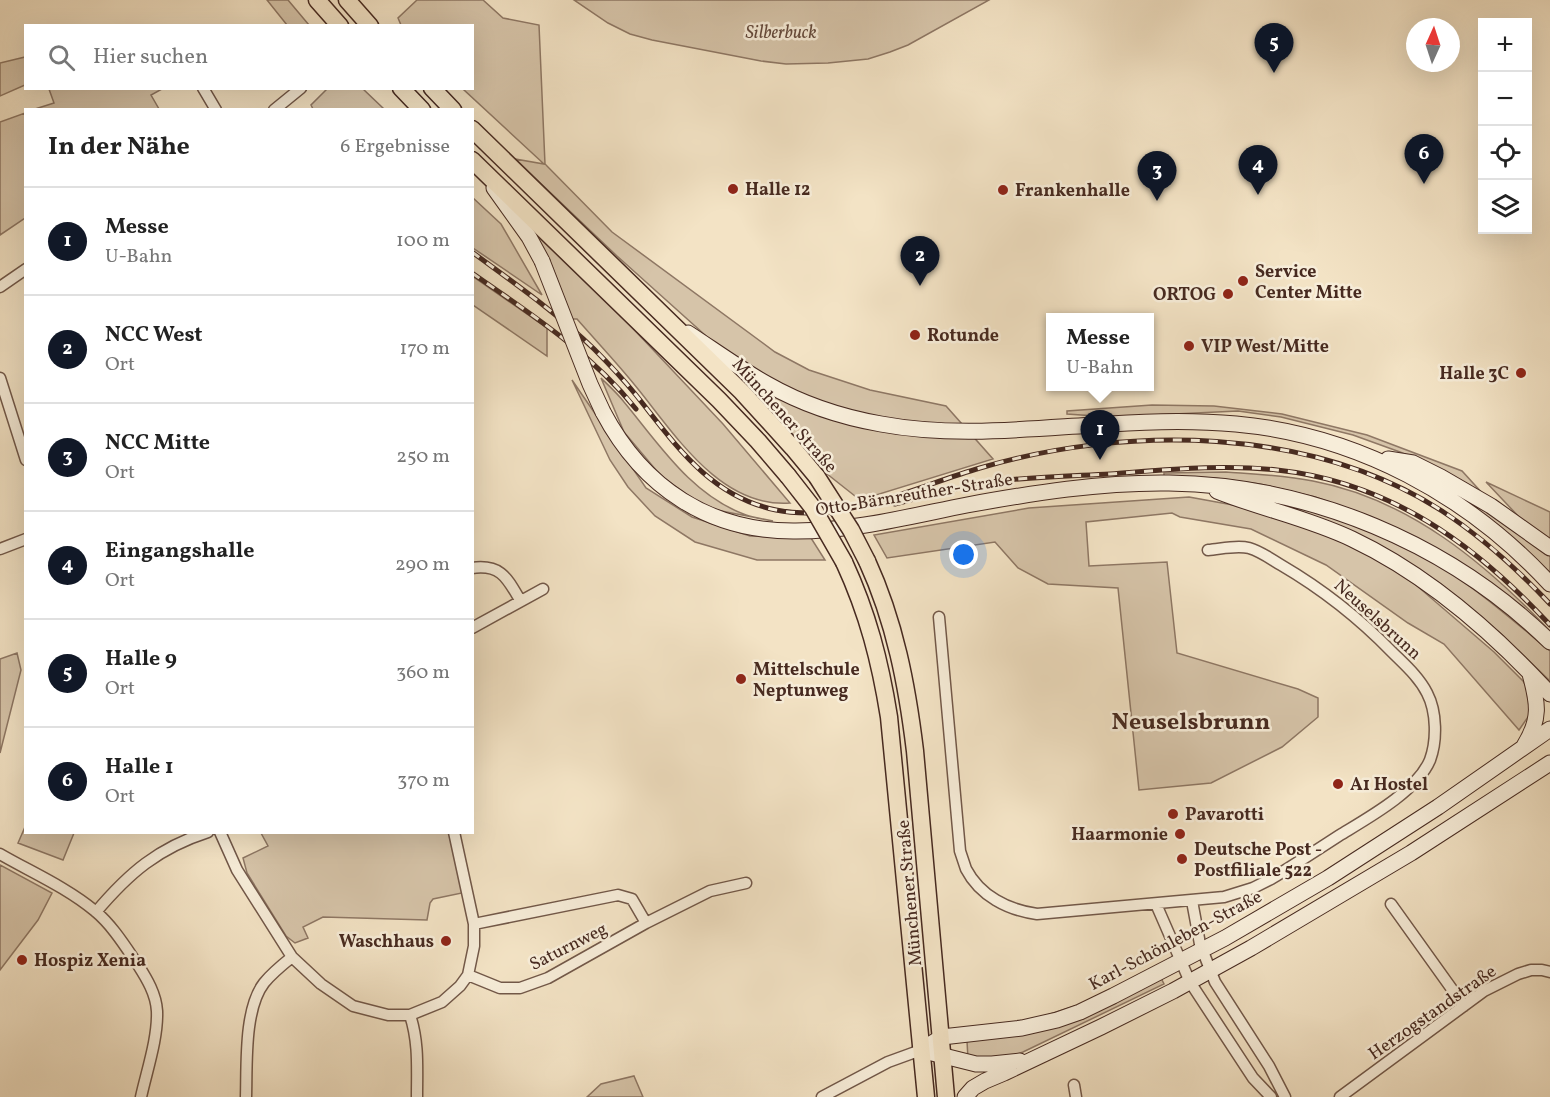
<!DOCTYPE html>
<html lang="de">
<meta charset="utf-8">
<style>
body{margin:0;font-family:Vollkorn,serif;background:#f2f2f2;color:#222}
.controls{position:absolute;right:18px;top:18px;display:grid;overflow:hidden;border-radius:0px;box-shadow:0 6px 24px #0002}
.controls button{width:54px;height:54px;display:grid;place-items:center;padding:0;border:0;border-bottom:2px solid #e0e0e0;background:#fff;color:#222;font:30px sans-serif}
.compass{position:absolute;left:1406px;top:18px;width:54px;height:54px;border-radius:50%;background:#fff;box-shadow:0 6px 24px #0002;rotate:3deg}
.you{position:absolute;left:964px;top:555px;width:21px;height:21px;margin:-15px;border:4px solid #fff;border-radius:50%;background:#1a73e8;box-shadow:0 0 0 9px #1a73e833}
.badge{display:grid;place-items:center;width:39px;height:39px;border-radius:50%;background:#111827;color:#fff;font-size:20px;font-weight:700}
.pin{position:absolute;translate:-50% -50px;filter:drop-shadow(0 2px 3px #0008)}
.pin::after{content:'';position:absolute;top:32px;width:21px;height:18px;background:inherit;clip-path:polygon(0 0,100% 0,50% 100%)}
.popup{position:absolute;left:1046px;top:313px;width:108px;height:78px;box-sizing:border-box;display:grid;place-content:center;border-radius:0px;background:#fff;filter:drop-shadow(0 2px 4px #0005);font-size:20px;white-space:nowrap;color:#767676}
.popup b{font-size:22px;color:#222}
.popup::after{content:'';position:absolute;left:50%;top:100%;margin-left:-12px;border:12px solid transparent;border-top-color:#fff}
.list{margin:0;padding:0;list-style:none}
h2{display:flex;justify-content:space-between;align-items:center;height:78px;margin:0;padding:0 24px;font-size:26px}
h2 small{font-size:20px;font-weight:400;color:#767676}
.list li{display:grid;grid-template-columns:39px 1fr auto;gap:18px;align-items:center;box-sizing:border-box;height:108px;padding:0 24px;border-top:2px solid #e0e0e0}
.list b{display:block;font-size:22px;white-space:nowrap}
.list p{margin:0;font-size:20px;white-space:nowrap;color:#767676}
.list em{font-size:20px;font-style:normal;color:#767676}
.icon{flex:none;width:33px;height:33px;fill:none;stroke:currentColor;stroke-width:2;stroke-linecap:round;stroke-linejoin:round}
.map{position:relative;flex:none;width:1550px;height:1097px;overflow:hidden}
.search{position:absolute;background:#fff;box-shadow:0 6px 24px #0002;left:24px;top:24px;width:450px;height:66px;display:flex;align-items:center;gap:15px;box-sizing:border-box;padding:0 21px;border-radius:0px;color:#767676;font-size:22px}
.panel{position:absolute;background:#fff;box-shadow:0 6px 24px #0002;left:24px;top:108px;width:450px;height:726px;border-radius:0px}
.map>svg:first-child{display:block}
</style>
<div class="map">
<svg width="1550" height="1097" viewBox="0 0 1550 1097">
<rect width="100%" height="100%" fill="#f3e3c5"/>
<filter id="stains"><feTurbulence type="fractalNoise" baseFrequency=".00333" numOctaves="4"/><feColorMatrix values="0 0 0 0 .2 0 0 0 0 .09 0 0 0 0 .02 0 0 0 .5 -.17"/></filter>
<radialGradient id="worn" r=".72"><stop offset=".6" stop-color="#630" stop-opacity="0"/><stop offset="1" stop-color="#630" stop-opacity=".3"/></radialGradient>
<path fill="#d6c4a9" stroke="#8e7764" stroke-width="1.5" d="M267,0H288L309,25H287Z
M417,0H483L503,18L539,25L545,164L612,232L775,352L809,370L870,390L946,406L993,459L860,500L817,466L731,371L705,335L617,256L515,159L544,164L463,89L472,88V26L401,25L398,18Z
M574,0H989L908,45L890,52L868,59L828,63L786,64L761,61L652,40L630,34L608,23Z
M25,57V85L0,96V63Z
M328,88L363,89L384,109H313L311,105Z
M49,89V88L162,89L151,95L159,109H35L54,103Z
M25,113V218L0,235V122Z
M472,197L501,224L542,295L473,248Z
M530,224L592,285L723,424L790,503C721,508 676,436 638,389C619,365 597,342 577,319H572L552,266Z
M472,276L547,328V356L473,305Z
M601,378C609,386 617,393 624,402C659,444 691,495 746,515C754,518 764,519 773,521L706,508L661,476L624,432Z
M572,380L646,488L692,517L750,536L811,538L825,560H757L695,542L655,516L628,487L610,460Z
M1152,405L1214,406L1282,414L1367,435L1462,471L1484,495L1430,465L1400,452L1353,435L1281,417L1238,411L1110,417L1067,414V411Z
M1226,472C1255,474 1284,475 1313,481C1409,499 1485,563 1550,631V634L1372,517L1315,497L1260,484L1215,478L1164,476V473Z
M1426,476L1519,531L1550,556V576Z
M1486,482L1550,512V540L1520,518Z
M1189,497L1255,509L1351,543L1409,579L1494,652L1523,681L1532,697L1530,714L1519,730L1444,644L1408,623L1326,565L1251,529L1180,517L1172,513L1086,522L1089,566L1167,562L1177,653L1298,689L1318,698V717L1282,747L1211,783L1139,790L1118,588L1048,584L1018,568L995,542L887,558L874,535L1029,508Z
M1260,498C1280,503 1299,507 1318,513C1362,525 1407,544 1445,569C1482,593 1516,623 1550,651V681L1499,632L1461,601Z
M17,653L21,670L0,753V659Z
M25,827L26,832L74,833L63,860L18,843Z
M261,833H449L462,893L433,899L430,903L427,920L323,917L303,927L308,938L295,943L286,936L247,873L243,858L268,846Z
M0,865L52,893L38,920L0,970Z
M1161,978L1164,984L1023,1052L1010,1057L968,1059L967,1041Z
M634,1076L643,1097H587L601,1084Z"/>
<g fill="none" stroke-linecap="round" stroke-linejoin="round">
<g stroke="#725849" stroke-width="13">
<path id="minor" d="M203,88L216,110
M274,110L301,88
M0,287L26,269
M0,378L26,460
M0,549L26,539
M472,568C501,564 507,578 520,600
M939,617L960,851C962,857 964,863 966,869C980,896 1008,910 1037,914L1224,897L1253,888L1271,879C1294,865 1317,850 1340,835C1368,818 1417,791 1430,760C1437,741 1437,712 1427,693C1419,677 1405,665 1392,652C1359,618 1322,589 1281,565C1271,559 1260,551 1249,548C1236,545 1221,549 1208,550
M472,628L543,589
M220,832L237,870L292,957L321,984L353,1006L388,1015H410L442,1002L460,986L468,975L474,946V924L454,832
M0,854C31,872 66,887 95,911C112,925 125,946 138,965C147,979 156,994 157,1011C158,1038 147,1070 141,1097
M1192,901L1200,944L1215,982L1269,1066L1285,1097
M1156,904L1190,982L1253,1078L1271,1097
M1391,904L1464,1006
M96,912C129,873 158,848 208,832
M474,924L618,895L632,899L646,923
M468,975L500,988H520L548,978L646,923L710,891L746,883
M410,1015C419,1043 417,1068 417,1097
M1074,1085L1076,1097
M246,1097C247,1064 244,1009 264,983C272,973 282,965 292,957
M822,1097L888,1062L921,1050
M1340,1097L1484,991L1518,974L1531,970H1542L1550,972"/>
</g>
<g stroke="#472a20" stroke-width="17">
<path id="secondary" d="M494,188L529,237L542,261
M688,333C714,350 740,369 767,384C802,404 841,417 881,424C956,438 1034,428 1110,424C1152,421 1194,420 1236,424C1357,435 1468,495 1550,584
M603,412C643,488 710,532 796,531C854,531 911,516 967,505C1033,493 1101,482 1169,483C1310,485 1449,543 1550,642
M1388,459L1413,463L1441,477L1491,506L1550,548
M1217,491C1262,509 1308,518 1352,539C1428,575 1493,632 1550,694
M1524,746C1541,719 1538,703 1530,674
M921,1050L942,1037L1022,1028L1057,1020L1080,1012L1113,996L1225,938L1328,878L1438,807L1550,729
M932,1053L976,1064H992L1020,1061
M965,1097L973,1088L985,1081L1004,1073L1101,1027L1173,991L1251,948L1411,853L1550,763"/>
</g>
<g stroke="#472a20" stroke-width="19">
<path id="primary" d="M317,0L340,26
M347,0L370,26
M401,88L422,110
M432,88L453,110
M472,129L742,392L793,448L817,477
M472,160L719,400L758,441L788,476
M867,561C895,622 907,685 915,751L946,1097
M844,562C868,614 880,661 889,717L926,1097"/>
</g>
<use href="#minor" stroke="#f7edd9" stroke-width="10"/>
<use href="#secondary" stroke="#f7edd9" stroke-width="15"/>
<use href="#primary" stroke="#f3e3c5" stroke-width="16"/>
<g stroke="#472a20" stroke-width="5">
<path id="rail" d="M472,252C514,283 557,313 594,349C608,363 623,379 636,395C675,444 709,496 776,510C843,524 917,486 980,468C1126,425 1310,426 1442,511C1482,537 1517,569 1550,604
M472,273C531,314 591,353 636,409
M895,504C929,495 962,486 997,481C1034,477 1072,476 1110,474C1165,470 1221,464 1277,470C1390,482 1475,544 1550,625"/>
</g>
<use href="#rail" stroke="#f7edd9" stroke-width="3" stroke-dasharray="9" stroke-linecap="butt"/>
<g stroke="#472a20" stroke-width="17" stroke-linecap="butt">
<path id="secondary-bridge" d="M542,261L590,384L603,412"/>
</g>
<g stroke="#472a20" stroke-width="19" stroke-linecap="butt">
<path id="primary-bridge" d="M788,476L813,508L844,562
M817,477L851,530L867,561"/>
</g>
<use href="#secondary-bridge" stroke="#f7edd9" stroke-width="15"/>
<use href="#primary-bridge" stroke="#f3e3c5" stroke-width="16"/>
</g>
<g fill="#8f2418" stroke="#f7edd9" stroke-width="2">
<circle cx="733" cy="189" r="6"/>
<circle cx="1003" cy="190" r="6"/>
<circle cx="1243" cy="281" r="6"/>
<circle cx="1228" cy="294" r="6"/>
<circle cx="915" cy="335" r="6"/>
<circle cx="1189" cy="346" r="6"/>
<circle cx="1521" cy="373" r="6"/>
<circle cx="741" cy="679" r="6"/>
<circle cx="1338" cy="784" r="6"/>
<circle cx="1173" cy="814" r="6"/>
<circle cx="1180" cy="834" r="6"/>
<circle cx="1182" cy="859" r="6"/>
<circle cx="446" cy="941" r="6"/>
<circle cx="22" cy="960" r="6"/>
</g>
<g text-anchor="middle" stroke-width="5" stroke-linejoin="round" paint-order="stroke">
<g font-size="18" font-style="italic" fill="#64493b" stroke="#f7edd9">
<text x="781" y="38">Silberbuck</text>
</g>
<g font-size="18" font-weight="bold" fill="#472a20" stroke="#f7edd9" text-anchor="start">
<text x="745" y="195">Halle 12</text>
<text x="1015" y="196">Frankenhalle</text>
<text x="1255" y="277">Service<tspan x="1255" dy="21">Center Mitte</tspan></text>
<text x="1216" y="300" text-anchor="end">ORTOG</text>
<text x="927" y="341">Rotunde</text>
<text x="1201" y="352">VIP West/Mitte</text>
<text x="1509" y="379" text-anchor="end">Halle 3C</text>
<text x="753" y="675">Mittelschule<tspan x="753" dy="21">Neptunweg</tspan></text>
<text x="1350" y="790">A1 Hostel</text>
<text x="1185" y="820">Pavarotti</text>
<text x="1168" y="840" text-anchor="end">Haarmonie</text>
<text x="1194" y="855">Deutsche Post -<tspan x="1194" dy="21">Postfiliale 522</tspan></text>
<text x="434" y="947" text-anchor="end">Waschhaus</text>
<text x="34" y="966">Hospiz Xenia</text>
</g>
<g font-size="18" fill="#472a20" stroke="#f7edd9">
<text transform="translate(785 415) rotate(48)" y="6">Münchener Straße</text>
<text transform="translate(914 494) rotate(-9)" y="6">Otto-Bärnreuther-Straße</text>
<text transform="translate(1378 619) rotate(42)" y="6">Neuselsbrunn</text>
<text transform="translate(909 893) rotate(-95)" y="6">Münchener Straße</text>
<text transform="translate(1175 940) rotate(-28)" y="6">Karl-Schönleben-Straße</text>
<text transform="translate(568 946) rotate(-27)" y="6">Saturnweg</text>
<text transform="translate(1432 1012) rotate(-35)" y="6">Herzogstandstraße</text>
</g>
<g font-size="24" font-weight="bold" fill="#472a20" stroke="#f7edd9">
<text x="1191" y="729">Neuselsbrunn</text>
</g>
</g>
<rect width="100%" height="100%" filter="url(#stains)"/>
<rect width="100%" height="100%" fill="url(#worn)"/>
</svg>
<div class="controls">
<button>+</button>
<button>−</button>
<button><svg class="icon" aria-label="locate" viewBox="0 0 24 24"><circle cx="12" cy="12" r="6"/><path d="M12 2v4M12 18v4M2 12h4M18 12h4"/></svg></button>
<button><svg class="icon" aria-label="layers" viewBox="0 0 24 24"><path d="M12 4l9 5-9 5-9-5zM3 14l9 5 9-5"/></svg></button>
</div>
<svg class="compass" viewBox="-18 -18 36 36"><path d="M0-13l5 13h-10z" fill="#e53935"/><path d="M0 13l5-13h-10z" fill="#767676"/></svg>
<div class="you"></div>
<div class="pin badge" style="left:1100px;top:460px">1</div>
<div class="popup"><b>Messe</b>U-Bahn</div>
<div class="pin badge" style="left:920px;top:286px">2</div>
<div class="pin badge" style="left:1157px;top:201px">3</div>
<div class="pin badge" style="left:1258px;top:195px">4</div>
<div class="pin badge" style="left:1274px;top:73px">5</div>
<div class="pin badge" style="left:1424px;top:184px">6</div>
<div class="search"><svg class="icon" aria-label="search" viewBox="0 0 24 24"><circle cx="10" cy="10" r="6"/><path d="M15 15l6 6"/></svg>Hier suchen</div>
<section class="panel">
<h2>In der Nähe<small>6 Ergebnisse</small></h2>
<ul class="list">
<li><span class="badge">1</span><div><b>Messe</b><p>U-Bahn</p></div><em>100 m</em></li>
<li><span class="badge">2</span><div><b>NCC West</b><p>Ort</p></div><em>170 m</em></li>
<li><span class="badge">3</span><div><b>NCC Mitte</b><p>Ort</p></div><em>250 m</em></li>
<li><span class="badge">4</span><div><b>Eingangshalle</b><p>Ort</p></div><em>290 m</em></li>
<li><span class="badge">5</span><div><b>Halle 9</b><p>Ort</p></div><em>360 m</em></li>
<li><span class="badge">6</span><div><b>Halle 1</b><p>Ort</p></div><em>370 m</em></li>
</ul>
</section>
</div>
